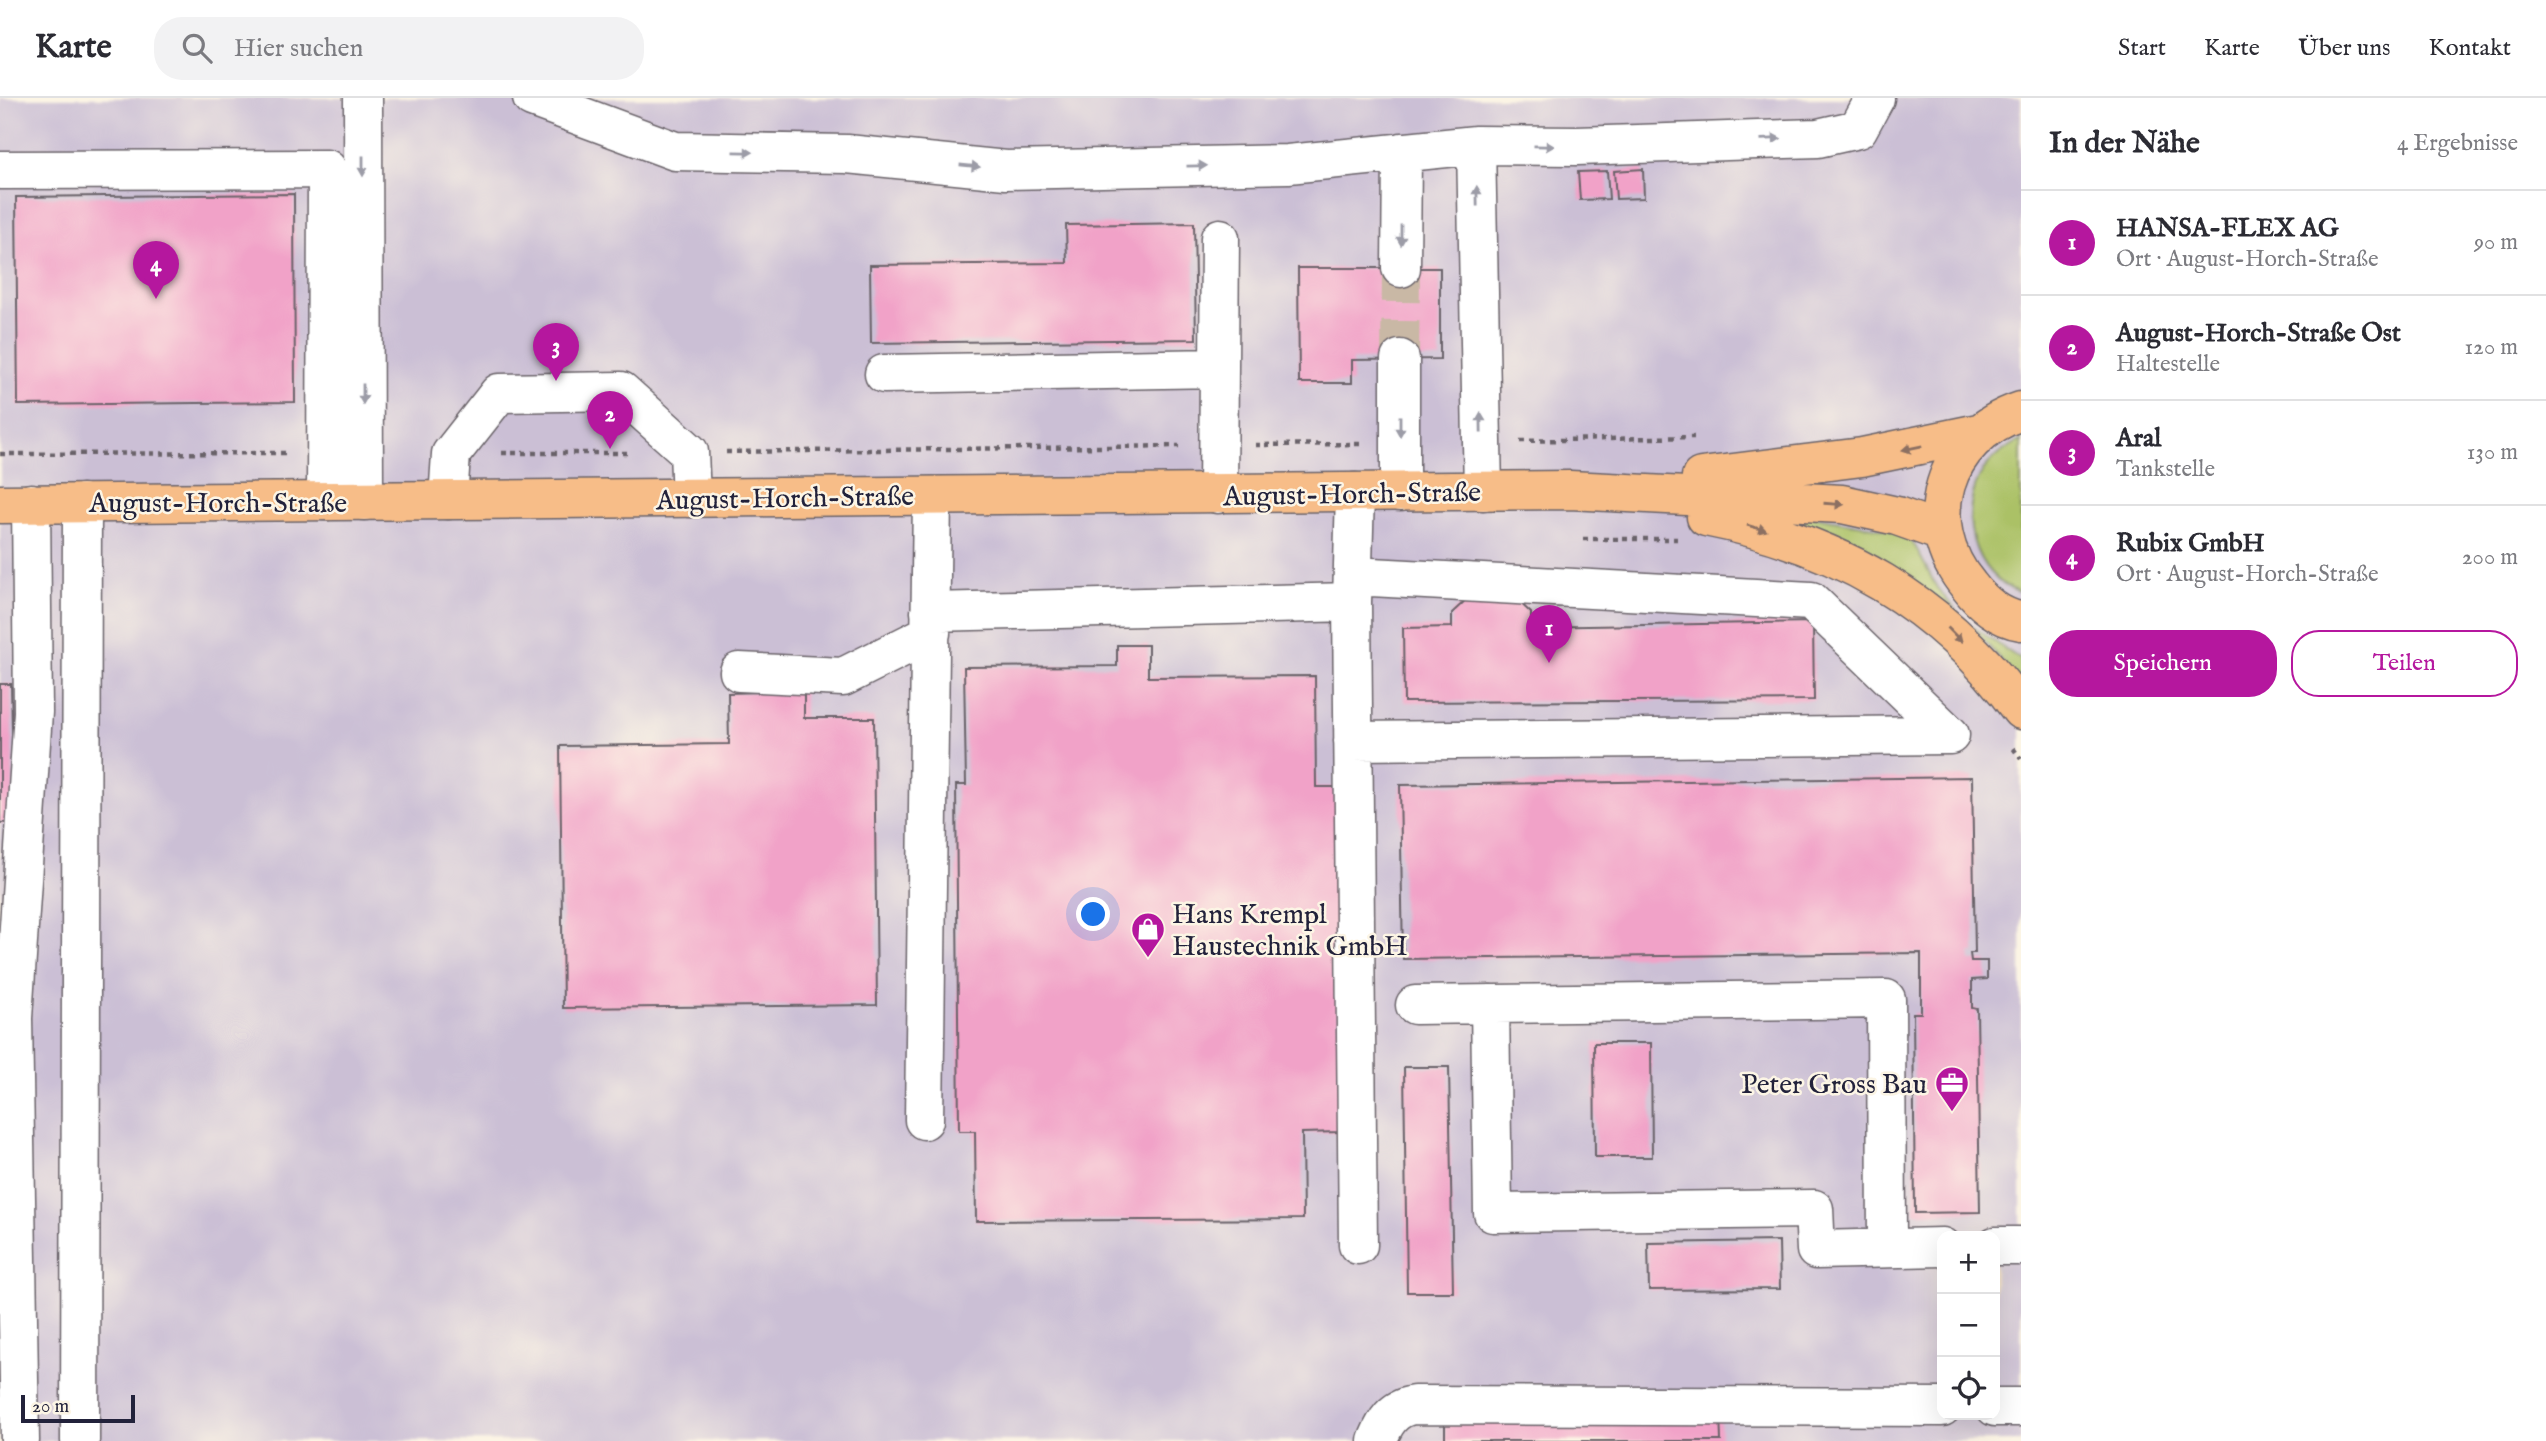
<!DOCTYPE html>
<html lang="de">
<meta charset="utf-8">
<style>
body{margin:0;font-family:"IM FELL English",serif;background:#f2f2f3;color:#2b2b33}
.controls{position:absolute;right:21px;bottom:21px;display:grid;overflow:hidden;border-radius:14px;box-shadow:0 7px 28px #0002}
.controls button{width:63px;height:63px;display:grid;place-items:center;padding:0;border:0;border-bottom:2px solid #e1e1e2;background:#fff;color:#2b2b33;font:35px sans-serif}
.scale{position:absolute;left:21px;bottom:18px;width:114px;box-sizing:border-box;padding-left:7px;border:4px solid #22223b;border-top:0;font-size:19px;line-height:24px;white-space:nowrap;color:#22223b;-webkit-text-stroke:5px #fcf5e5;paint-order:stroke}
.you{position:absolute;left:1094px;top:817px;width:24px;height:24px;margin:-18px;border:5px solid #fff;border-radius:50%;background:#1a73e8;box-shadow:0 0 0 10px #1a73e833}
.badge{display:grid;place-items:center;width:46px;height:46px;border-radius:50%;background:#b5179e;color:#fff;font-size:23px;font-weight:700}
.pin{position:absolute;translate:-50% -58px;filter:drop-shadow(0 2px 4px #0008)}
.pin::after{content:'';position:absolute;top:37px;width:24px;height:21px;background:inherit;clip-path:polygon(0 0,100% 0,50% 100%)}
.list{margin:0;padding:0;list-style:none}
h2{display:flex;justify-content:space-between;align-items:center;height:91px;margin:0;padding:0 28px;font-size:30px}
h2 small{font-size:23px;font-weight:400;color:#7c7c81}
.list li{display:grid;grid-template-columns:46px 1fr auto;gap:21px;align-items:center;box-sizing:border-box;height:105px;padding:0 28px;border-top:2px solid #e1e1e2}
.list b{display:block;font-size:26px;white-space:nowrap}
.list p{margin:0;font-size:23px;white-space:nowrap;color:#7c7c81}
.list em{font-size:23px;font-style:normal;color:#7c7c81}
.actions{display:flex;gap:14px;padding:21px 28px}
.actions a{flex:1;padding:16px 0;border:2px solid #b5179e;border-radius:28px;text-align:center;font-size:24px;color:#b5179e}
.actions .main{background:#b5179e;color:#fff}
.icon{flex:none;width:38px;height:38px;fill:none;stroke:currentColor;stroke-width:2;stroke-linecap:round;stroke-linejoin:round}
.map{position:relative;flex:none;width:2021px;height:1343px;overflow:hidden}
header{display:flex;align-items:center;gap:42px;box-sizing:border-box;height:98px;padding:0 35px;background:#fff;border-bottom:2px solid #e1e1e2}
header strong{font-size:33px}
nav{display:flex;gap:38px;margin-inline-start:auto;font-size:24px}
.search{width:490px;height:63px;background:#f2f2f3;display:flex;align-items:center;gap:18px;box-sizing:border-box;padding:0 24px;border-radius:28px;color:#7c7c81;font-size:26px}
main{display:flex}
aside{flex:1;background:#fff}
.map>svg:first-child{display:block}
</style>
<header>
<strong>Karte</strong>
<div class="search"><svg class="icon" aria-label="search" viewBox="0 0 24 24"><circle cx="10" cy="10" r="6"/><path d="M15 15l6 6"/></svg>Hier suchen</div>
<nav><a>Start</a><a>Karte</a><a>Über uns</a><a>Kontakt</a></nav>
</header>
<main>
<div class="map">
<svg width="2021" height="1343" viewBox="0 0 2021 1343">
<rect width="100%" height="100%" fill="#fcf5e5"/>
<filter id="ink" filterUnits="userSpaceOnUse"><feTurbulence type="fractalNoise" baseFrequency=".0143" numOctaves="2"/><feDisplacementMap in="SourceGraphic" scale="14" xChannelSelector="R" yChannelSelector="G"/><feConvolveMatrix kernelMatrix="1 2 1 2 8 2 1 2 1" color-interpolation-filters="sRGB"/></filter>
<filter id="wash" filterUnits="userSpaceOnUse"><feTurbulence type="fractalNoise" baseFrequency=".00686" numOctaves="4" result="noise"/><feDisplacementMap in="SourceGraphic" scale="28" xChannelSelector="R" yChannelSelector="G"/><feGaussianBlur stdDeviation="1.57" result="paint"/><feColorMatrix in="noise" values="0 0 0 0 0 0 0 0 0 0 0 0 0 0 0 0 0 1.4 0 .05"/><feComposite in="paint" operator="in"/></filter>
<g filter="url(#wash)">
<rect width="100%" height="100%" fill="#f3dec0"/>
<path fill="#cbbfd5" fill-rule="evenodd" d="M0,0H2021V1343H0ZM1942,1138H1995V1317H1942Z"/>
<path fill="#abc166" stroke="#667250" stroke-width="2" d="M2021,342V495C1971,478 1957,414 1983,373C1992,359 2007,350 2021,342Z
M1771,411L1902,434L1915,448L1937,490L1960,517L1937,499L1782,420Z
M1971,527L2021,562V586Z"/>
<g id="blocks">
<path fill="#f1a2c8" d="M1643,71L1644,100L1616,101L1614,73Z
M1607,73L1609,101L1580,102L1578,74Z
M294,96L295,304L18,307L16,99Z
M1194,125L1196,241L871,245L870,167L1067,165L1066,127Z
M1298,170H1440V261L1352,262V285H1299Z
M1468,500L1516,501L1531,515V529L1813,524L1814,602L1404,604L1403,530L1452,529V515Z
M1117,547H1148V579L1315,578L1316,689H1336L1340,1034L1302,1035L1303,1121L976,1123L975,1033H959L956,687H966L964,569L1117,568Z
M0,586H11L14,724L0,725Z
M804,593V620H874L877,907L563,910L560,648L729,646L728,595Z
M1972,679L1975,855H1970L1971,863H1987V881L1972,882V910L1977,911L1980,1114L1915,1115L1913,915H1921V855L1403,861L1400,687Z
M1594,945H1651L1652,1059H1595Z
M1404,969H1449L1453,1194H1407Z
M1779,1143L1780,1191L1649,1192L1648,1145Z
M1720,1314L1721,1343H1445V1316Z"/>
</g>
</g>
<g filter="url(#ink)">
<use href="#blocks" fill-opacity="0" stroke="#6b646a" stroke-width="2"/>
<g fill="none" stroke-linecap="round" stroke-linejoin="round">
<path stroke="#c9b8a5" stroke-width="38" stroke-dasharray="38 19" stroke-linecap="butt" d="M1400,261L1401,170"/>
<g stroke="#6b646a" stroke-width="41">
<path id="minor" d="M363,0L364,403
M532,0L675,53L847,56L1006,72L1288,66L1476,47L1577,48L1818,40L1858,31L1875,0
M1476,47L1483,393
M0,72L327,71L326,403
M1401,170L1402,54
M884,276L1219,270
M1355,394L1352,504L1358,1147
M1400,394V261
M1218,396L1220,140
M448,402L451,356L499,295L621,293L689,354L691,400
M1353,478L1811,503L1950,637
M930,514L1352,504
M739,574L843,579L931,535
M1353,643L1950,637
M1490,906L1493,1115L1814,1111L1816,1152L1942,1149
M1415,907L1886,901L1887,1150
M924,1022L932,398
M1995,1148H2021
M1995,1309H2021
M20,1343L13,920L33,614L31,405
M80,1343L82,405
M1377,1343C1385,1324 1393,1310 1414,1307L1942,1309"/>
</g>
<g stroke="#6b646a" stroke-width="41">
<path id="major" d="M2021,313C1943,339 1916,425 1969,488C1981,504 2000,520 2021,523
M1701,379L1862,359L1978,335
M0,406L1570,392L1842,406L1897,418L1942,434
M1706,419C1837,445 1941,503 2021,612"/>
</g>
<path stroke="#6b646a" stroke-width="4.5" stroke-dasharray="5 5" stroke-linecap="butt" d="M1520,343L1694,339
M1255,347L1361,346
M726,354L1179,348
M502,355H630
M0,356L287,355
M1583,441H1677
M2013,650L2021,661"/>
<use href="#minor" stroke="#fff" stroke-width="38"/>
<use href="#major" stroke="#f7bd88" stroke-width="38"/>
</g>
<defs><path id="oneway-solid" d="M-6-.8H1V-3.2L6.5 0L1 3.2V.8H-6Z" transform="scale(1.75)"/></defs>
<g fill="#9c9ca7">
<use href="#oneway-solid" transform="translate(1771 41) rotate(-2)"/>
<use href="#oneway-solid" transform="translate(1544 48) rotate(1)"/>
<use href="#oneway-solid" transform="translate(743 54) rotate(1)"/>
<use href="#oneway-solid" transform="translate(363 68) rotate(90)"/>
<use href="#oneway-solid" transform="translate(970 68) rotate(6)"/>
<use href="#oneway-solid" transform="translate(1197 68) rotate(-1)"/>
<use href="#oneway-solid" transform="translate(1477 98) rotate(-91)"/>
<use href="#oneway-solid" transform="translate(1401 137) rotate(90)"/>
<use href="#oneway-solid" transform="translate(363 296) rotate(90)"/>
<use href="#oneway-solid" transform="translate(1481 325) rotate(-91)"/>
<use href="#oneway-solid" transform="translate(1400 328) rotate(90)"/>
</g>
<g fill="#8c7062">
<use href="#oneway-solid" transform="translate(1912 350) rotate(168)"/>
<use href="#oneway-solid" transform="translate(1834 406) rotate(4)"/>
<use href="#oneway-solid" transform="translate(1757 430) rotate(16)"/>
<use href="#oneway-solid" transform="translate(1955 537) rotate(45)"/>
</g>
</g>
<defs>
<g id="shop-pin" transform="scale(1.75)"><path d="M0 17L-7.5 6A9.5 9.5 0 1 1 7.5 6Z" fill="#b5179e" stroke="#fcf5e5"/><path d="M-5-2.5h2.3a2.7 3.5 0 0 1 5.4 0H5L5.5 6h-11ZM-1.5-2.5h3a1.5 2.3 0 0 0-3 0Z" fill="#fff"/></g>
<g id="office-pin" transform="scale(1.75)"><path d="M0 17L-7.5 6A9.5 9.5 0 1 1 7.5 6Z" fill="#b5179e" stroke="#fcf5e5"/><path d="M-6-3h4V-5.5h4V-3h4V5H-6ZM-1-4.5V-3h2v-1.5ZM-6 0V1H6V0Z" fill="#fff"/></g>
</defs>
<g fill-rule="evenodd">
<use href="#shop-pin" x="1148" y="831"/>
<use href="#office-pin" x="1952" y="985"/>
</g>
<g text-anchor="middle" stroke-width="5" stroke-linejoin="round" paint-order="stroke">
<g font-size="28" fill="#22223b" stroke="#fcf5e5">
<text transform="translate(1352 395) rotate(-1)" y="10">August-Horch-Straße</text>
<text transform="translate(785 399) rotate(-1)" y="10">August-Horch-Straße</text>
<text x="218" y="414">August-Horch-Straße</text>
</g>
<g font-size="28" fill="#22223b" stroke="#fcf5e5" text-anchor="start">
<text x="1172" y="825">Hans Krempl<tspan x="1172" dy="32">Haustechnik GmbH</tspan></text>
<text x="1927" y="995" text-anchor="end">Peter Gross Bau</text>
</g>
</g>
</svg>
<div class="controls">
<button>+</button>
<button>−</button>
<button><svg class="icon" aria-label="locate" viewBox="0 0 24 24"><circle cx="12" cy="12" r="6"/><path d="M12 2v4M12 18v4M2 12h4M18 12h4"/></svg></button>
</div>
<div class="scale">20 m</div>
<div class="you"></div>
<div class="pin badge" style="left:1549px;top:565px">1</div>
<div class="pin badge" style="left:610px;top:351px">2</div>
<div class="pin badge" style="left:556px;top:283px">3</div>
<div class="pin badge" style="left:156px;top:201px">4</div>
</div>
<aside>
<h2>In der Nähe<small>4 Ergebnisse</small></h2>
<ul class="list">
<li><span class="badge">1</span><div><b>HANSA-FLEX AG</b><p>Ort · August-Horch-Straße</p></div><em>90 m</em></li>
<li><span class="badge">2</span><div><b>August-Horch-Straße Ost</b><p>Haltestelle</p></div><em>120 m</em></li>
<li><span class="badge">3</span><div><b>Aral</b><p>Tankstelle</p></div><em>130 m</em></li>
<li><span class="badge">4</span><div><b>Rubix GmbH</b><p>Ort · August-Horch-Straße</p></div><em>200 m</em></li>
</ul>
<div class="actions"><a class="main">Speichern</a><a>Teilen</a></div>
</aside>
</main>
